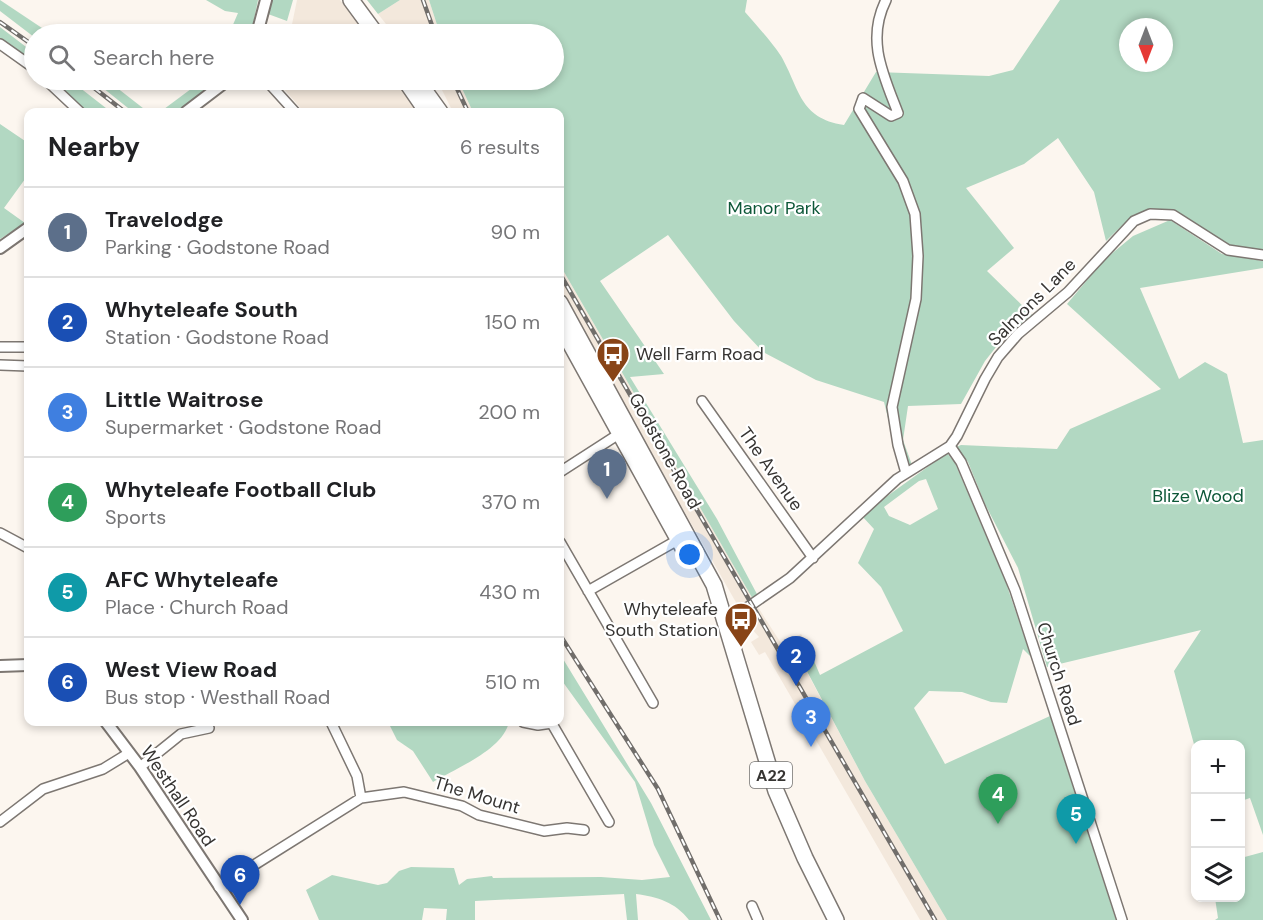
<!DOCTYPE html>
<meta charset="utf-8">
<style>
body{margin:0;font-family:"DM Sans",sans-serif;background:#f2f2f2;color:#202124}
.controls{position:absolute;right:18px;bottom:18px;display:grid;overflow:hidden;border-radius:12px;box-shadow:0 3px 9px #0003}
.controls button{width:54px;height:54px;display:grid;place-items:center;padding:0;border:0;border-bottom:2px solid #e0e0e0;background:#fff;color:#202124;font:30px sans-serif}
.compass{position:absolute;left:1119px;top:18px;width:54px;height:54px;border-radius:50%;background:#fff;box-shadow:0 3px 9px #0003;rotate:180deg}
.you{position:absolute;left:690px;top:555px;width:21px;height:21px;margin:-15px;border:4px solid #fff;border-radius:50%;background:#1a73e8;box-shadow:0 0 0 9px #1a73e833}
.badge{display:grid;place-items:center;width:39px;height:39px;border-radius:50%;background:#111827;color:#fff;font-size:20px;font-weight:700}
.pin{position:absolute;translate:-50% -50px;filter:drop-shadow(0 2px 3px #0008)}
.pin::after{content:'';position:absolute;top:32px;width:21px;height:18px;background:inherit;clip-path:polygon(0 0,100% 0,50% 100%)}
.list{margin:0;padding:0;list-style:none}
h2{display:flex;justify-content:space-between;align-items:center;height:78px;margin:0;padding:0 24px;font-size:26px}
h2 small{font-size:20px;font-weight:400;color:#757577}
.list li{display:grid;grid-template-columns:39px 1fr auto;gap:18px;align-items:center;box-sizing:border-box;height:90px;padding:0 24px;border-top:2px solid #e0e0e0}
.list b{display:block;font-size:22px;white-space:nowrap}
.list p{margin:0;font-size:20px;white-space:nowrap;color:#757577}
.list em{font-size:20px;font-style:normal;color:#757577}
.icon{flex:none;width:33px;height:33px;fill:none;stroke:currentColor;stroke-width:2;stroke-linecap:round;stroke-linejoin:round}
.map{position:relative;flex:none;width:1263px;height:920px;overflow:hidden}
.search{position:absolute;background:#fff;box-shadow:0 3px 9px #0003;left:24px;top:24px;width:540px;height:66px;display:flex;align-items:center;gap:15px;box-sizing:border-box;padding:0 21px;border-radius:33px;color:#757577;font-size:22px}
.panel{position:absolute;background:#fff;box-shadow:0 3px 9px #0003;left:24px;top:108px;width:540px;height:618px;border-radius:12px}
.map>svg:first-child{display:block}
</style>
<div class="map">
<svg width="1263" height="920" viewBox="0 0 1263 920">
<rect width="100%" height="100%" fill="#fcf6ef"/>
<path fill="#f3e8dc" d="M297,0H340L368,34H290Z
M400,0H429L440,34H394L378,14Z
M276,80H398L419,112H304Z
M437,80H458L473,112H453Z
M560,265L754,601L781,643L801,634L811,654L801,661L865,781L947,920H920L765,652L759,655L751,642L759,637L750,627L560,293Z"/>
<path fill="#b2d8c2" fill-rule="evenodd" d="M0,0L51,34L34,37L0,11Z
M206,0H258L251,34H232V27L238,13L225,11Z
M271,0H293L287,21L268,14Z
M367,0H400L378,14Z
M429,0H747L745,12C757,26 771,41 781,56C800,89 799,118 844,125L876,72L989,76L1013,70L1060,0H1263V252L1233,248L1174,211L1159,209L1133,215L1106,241L1094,192L1058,138L1024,164L966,188L1014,248L987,271L1033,316L1004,337L985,361L961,404L908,406L903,440L912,465H908L896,450L884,402L816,380L763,352L734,321L668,235L600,281L664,374L630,377L717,519L758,596L754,601L560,265V112H473L458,80H554V34H440ZM1128,27H1164V63H1128Z
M0,27L34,53V63L0,38Z
M52,80H70L111,112H87Z
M93,80H107L148,112H133Z
M203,80H222L181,112H160Z
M0,124L28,143V175L4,208L25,223L0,239Z
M1170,220L1222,254L1263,261V268L1140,288L1179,379L1205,362L1227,374L1243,443L1263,440V835L1250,798L1241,801L1240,744H1196L1195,748L1174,671L1201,630L1047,667L1018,568L985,504L968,462L956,447L961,445L1057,449L1070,429L1161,389L1067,304L1104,260L1133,236Z
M947,453L955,463L1006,583L1031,657L1023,649L1007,703L991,702L962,692L929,691L914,708L945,764L1050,716L1116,920H947L865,781L801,660L811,654L820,675L903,631L881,587L858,563L874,529L861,515ZM926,479L938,509L910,525L889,516L884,507L919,481Z
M560,654L651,803L711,920H689C675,902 658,897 636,894L638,920H627L624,894L475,901V920H446L447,909L424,908L422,920H319L306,890L332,875L378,885L387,883L399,871L411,867L454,868L459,885L467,879L492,876L493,878L601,877L642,880L670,877L654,845L635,782L560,678Z
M388,722H509C503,750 456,768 433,782L413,751L397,740Z
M1263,852V920H1215L1218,918L1215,898H1240L1241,858Z"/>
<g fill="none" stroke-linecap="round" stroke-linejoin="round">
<g stroke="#7d7772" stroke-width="12">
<path id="minor" d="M886,0C866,40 883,74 898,113L891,116L863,98L859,109L903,181L915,214L918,256L916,299L892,407L898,445L906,473
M0,44L34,68
M46,80L80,112
M266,80L295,112
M0,347H28
M0,365L28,366
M702,401L813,558
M950,446L961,462L1015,590L1122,920
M560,472L622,432
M0,533L28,548
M560,542L653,703
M588,591L683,537
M725,623L790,578L897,479L950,446L957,436L985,379L998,357L1018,334L1068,292L1134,221L1150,214L1173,215L1228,250L1263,255
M523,722L538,725L552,723
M551,722L609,822
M140,767L181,734L209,728
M361,798L404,792L462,806L479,815L544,831L567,828L584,830
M0,822L43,789L103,769L129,753
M219,887L361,798L357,776L331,722
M752,906L758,920"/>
</g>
<g stroke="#7d7772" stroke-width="14">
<path id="tertiary" d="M257,34L266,0
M186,112L228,80
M0,248L28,228
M0,666L28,665
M106,722L140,767L242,920"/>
</g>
<g stroke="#7d7772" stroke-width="18">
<path id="trunk" d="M351,0L376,34
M405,80L427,112
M417,80L440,112
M560,303L714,585L776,791L805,858L836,920
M560,325L688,557"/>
</g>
<use href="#minor" stroke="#fff" stroke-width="9"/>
<use href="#tertiary" stroke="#fff" stroke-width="10"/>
<use href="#trunk" stroke="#fff" stroke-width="15"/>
<g stroke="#716e6b" stroke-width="4.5">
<path id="rail" d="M423,0L435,34
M0,22L34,46
M84,80L125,112
M453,80L468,112
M560,274L935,920
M560,635L658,789L720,920"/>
</g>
<use href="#rail" stroke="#fff" stroke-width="2" stroke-dasharray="7" stroke-linecap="butt"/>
</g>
<defs>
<g id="bus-pin" transform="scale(1.725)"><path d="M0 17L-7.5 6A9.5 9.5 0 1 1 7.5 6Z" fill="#884417" stroke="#fff"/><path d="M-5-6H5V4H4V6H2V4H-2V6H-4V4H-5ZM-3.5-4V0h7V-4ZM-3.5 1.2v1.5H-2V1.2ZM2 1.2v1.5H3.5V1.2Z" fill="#fff"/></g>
</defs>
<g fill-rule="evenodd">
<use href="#bus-pin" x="613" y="354"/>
<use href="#bus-pin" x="741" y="619"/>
</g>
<g text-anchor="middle" stroke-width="4.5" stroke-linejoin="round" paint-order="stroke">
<rect fill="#fff" stroke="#727170" stroke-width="1.5" x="750" y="762" width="42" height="26" rx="4.5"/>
<g font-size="16" font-weight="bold" fill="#363432">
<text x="771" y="781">A22</text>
</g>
<g font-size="18" fill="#0d5738" stroke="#fff">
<text x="774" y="214">Manor Park</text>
<text x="1198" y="502">Blize Wood</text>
</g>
<g font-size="18" fill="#363432" stroke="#fff">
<text transform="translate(1032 302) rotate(-45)" y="6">Salmons Lane</text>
<text transform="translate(665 451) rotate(61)" y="6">Godstone Road</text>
<text transform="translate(771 469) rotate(55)" y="6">The Avenue</text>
<text transform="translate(1059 674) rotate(72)" y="6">Church Road</text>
<text transform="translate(477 795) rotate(17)" y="6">The Mount</text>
<text transform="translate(178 796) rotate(56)" y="6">Westhall Road</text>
</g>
<g font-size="18" fill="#363432" stroke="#fff" text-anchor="start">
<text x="636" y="360">Well Farm Road</text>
<text x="718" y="615" text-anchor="end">Whyteleafe<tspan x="718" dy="21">South Station</tspan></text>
</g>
</g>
</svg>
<div class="controls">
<button>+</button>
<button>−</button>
<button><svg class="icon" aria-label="layers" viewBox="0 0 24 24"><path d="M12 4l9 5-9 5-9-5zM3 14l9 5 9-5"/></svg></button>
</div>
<svg class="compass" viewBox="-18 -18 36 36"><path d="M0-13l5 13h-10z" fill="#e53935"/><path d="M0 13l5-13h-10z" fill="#757577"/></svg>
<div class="you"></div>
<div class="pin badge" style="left:607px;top:499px;background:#5c6f8a">1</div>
<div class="pin badge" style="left:796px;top:686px;background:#1a4fb4">2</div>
<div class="pin badge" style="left:811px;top:747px;background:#3f7fe0">3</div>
<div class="pin badge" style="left:998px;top:824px;background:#2e9e5b">4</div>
<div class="pin badge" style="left:1076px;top:844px;background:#0f9aa8">5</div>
<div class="pin badge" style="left:240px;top:905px;background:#1a4fb4">6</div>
<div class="search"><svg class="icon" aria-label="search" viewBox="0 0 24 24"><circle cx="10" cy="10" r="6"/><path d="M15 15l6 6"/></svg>Search here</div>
<section class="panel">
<h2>Nearby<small>6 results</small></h2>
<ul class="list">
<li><span class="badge" style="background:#5c6f8a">1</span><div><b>Travelodge</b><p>Parking · Godstone Road</p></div><em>90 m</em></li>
<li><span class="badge" style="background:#1a4fb4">2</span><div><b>Whyteleafe South</b><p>Station · Godstone Road</p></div><em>150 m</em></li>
<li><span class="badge" style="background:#3f7fe0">3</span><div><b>Little Waitrose</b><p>Supermarket · Godstone Road</p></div><em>200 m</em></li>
<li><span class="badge" style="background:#2e9e5b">4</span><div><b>Whyteleafe Football Club</b><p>Sports</p></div><em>370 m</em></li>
<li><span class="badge" style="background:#0f9aa8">5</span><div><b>AFC Whyteleafe</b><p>Place · Church Road</p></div><em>430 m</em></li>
<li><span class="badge" style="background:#1a4fb4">6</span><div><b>West View Road</b><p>Bus stop · Westhall Road</p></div><em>510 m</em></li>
</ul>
</section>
</div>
